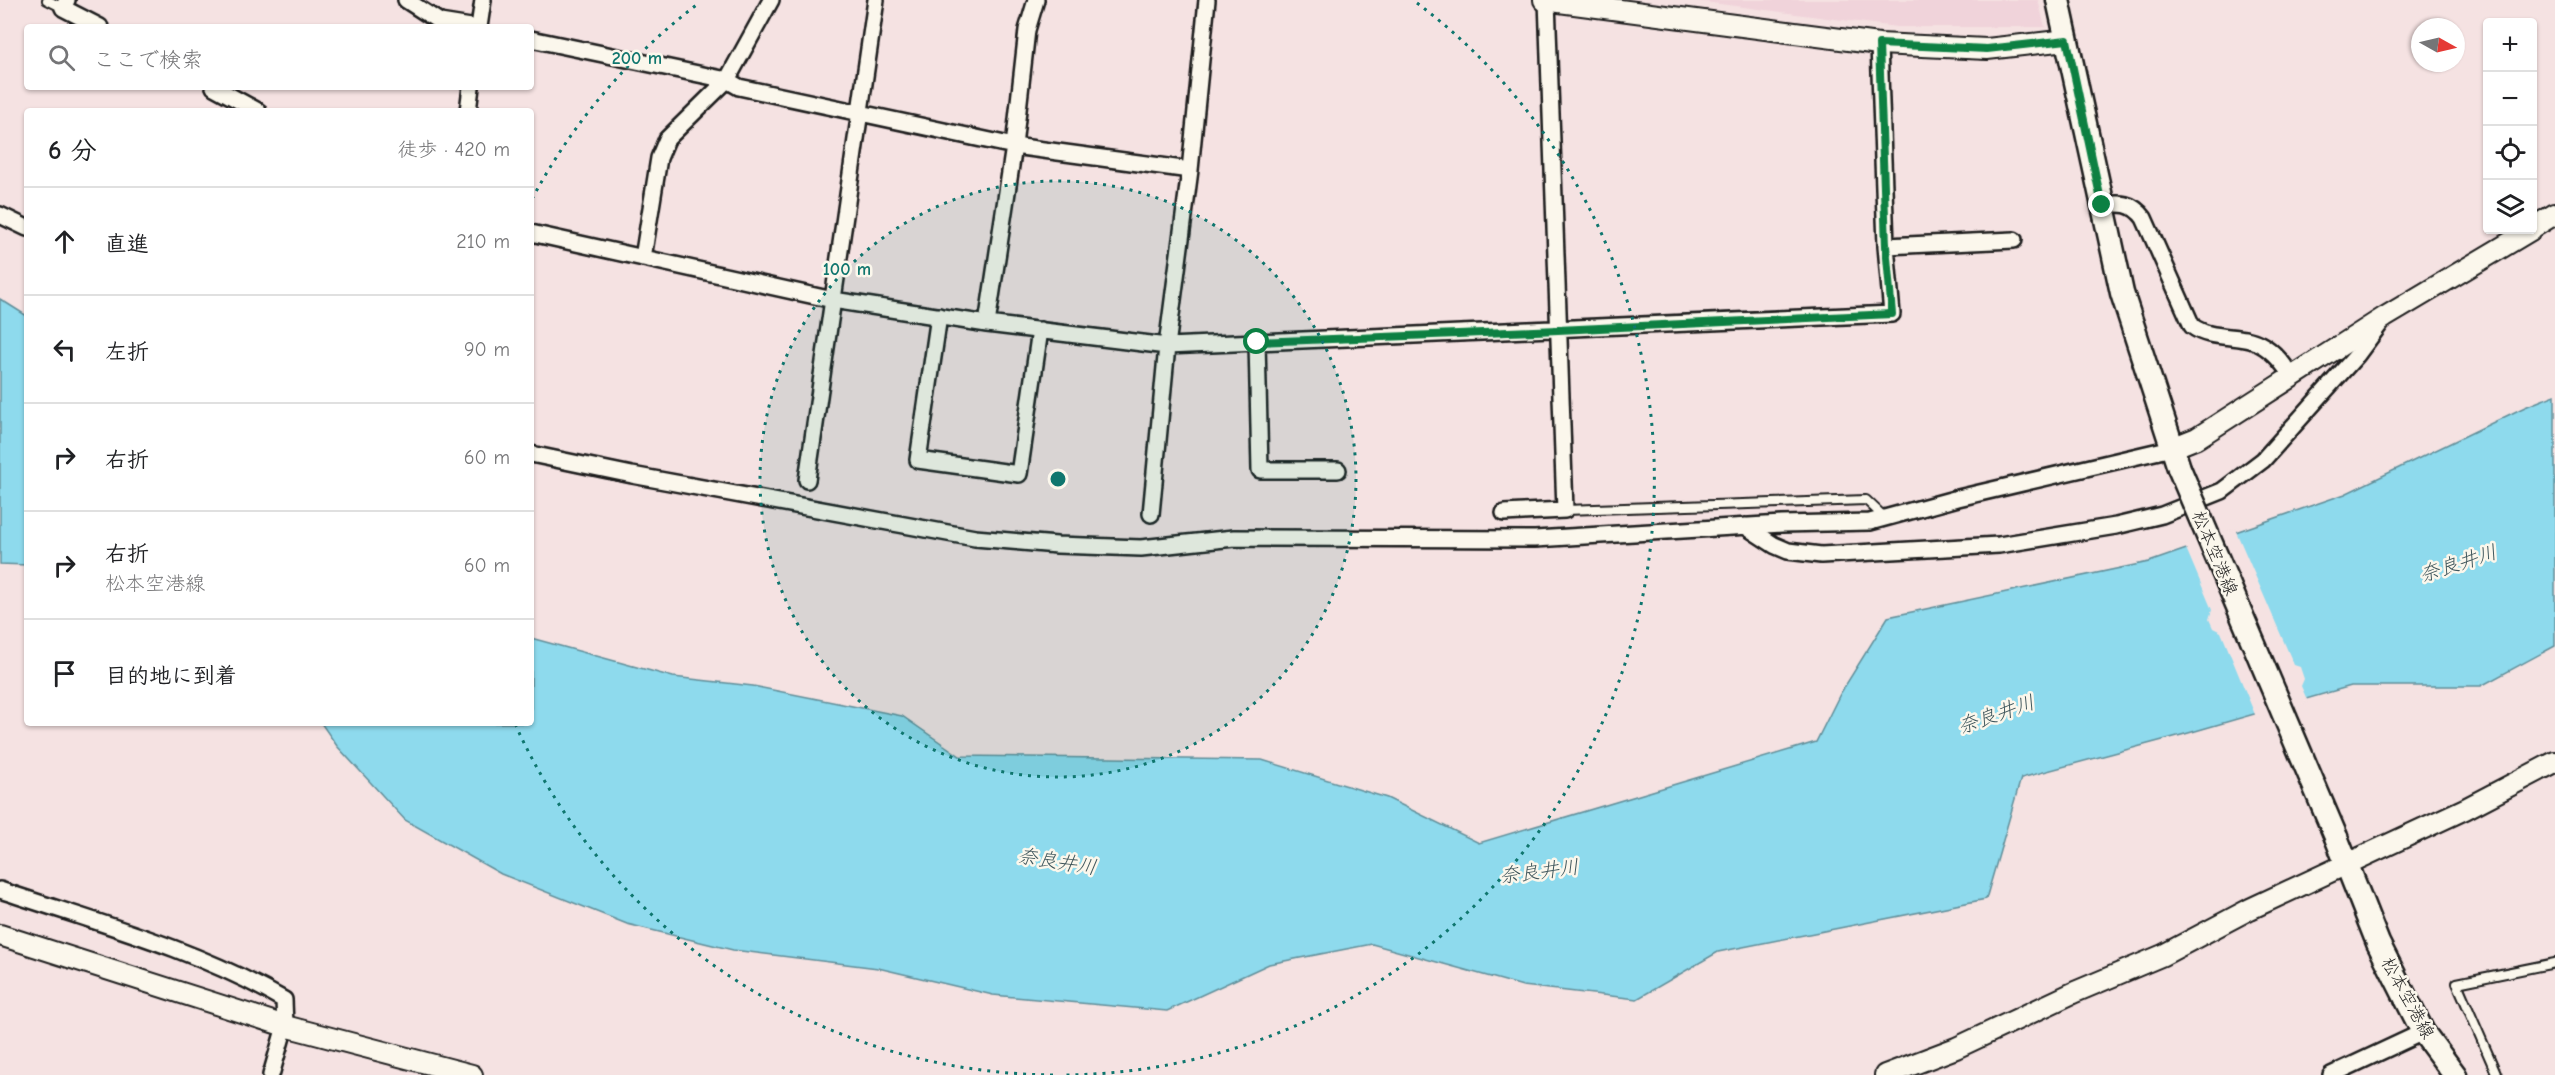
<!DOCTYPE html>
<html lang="ja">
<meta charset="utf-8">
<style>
body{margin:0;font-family:"Comic Neue","Klee One",sans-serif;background:#f2f2f2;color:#202124}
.controls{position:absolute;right:18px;top:18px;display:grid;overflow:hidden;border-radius:6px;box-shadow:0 2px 4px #0004}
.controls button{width:54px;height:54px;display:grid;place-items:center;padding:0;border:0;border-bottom:2px solid #e0e0e0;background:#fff;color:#202124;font:30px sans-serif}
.compass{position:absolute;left:2411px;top:18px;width:54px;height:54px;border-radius:50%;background:#fff;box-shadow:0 2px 4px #0004;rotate:98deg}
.stop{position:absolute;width:18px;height:18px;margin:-14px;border:4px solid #0b8043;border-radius:50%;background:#fff}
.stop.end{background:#0b8043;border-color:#fff;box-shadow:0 2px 6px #0008}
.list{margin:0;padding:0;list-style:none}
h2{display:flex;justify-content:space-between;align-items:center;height:78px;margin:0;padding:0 24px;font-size:26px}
h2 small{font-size:20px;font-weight:400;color:#757577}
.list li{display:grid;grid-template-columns:39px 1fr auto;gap:18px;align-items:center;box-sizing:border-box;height:108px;padding:0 24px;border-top:2px solid #e0e0e0}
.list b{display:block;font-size:22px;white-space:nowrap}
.list p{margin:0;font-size:20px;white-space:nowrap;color:#757577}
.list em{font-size:20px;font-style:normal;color:#757577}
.icon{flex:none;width:33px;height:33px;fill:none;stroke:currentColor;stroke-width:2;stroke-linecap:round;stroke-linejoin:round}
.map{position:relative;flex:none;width:2555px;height:1075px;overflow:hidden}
.search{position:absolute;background:#fff;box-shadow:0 2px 4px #0004;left:24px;top:24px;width:510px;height:66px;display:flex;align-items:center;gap:15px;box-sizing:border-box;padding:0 21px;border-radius:6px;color:#757577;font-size:22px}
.panel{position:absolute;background:#fff;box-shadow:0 2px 4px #0004;left:24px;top:108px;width:510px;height:618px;border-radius:6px}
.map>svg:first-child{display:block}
</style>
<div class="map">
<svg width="2555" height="1075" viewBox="0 0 2555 1075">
<rect width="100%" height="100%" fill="#f5e2e2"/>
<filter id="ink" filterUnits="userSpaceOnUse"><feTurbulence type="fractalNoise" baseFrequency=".0167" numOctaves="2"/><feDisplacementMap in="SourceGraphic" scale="12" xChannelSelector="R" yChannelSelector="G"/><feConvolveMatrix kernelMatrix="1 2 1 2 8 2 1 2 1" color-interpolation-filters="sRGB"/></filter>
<g filter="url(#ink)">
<path fill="#f0d3da" d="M1689,0H2038L2045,27H1896Z"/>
<path fill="#8edaed" stroke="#608e99" stroke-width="1.5" d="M0,299L27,316V565L0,564Z
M2555,395V646L2481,686H2351L2185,734L2021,778L1986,899L1718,952L1637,999L1523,986L1372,944L1269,964L1167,1011L993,995L878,968L733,950L627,924L501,874L405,820L337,746L321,723H531V638L673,677L753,686L902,716L960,756L1262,760L1387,798L1479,843L1816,742L1840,694L1888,617L2149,562L2345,494L2525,407Z"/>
<path fill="#f5e2e2" d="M2235,529L2294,665L2300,667L2304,679L2301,686L2308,702L2256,717L2221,632L2213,628L2209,619L2212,610L2185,546Z"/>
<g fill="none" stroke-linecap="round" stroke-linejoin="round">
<g stroke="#1c1c1c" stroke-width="12">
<path id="service" d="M47,0L63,8
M1565,510L1866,500L1884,517
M2497,1075L2457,983L2555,963"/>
</g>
<g stroke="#1c1c1c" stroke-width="20">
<path id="minor" d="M67,0L63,8L100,27
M406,0L440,22L471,27
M479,27L483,0
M531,39L727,80L739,87L1014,146L1190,170L1207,0
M214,87L258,111
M468,111L471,87
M2102,205C2121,203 2132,202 2144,218L2192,326C2211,341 2240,333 2260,344C2274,351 2284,365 2293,378
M0,215L27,228
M531,233L833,300L987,324L1167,346L1892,314L1886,246L1879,44
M1886,246L2014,240
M643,258L659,158L667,139L727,80L771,0
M939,316L918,460L1019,474L1040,330
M987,324L1014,146L1027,30L1036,0
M1257,342L1260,470H1338
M531,454L632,475L975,538L1057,545L1141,548L1234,538L1535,539L1782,524L1870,522L1958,498L2172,448
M807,480L876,0
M1504,513L1565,510L1547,0
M1151,514L1167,346L1190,170
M1745,526L1774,545L1788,551L1821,555L1999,545L2116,526L2162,515L2222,491L2263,460L2357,355L2380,324
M0,890C95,922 197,949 284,1000L285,1026L271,1075
M2331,1075L2423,1032"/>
</g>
<g stroke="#1c1c1c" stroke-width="24">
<path id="tertiary" d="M1544,0L1879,44L1987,49L2067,40
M2532,228L2555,214
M2172,448L2197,438L2385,317L2531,230
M0,935L285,1026L472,1075
M1885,1075L1956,1048L2075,992L2163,955L2250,909L2465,809L2555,762"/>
</g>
<g stroke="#1c1c1c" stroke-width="27">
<path id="secondary" d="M2058,0L2122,293L2179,468
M2336,837L2378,943L2423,1032L2455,1075"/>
</g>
<use href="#service" stroke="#fbf7ec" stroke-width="8"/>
<use href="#minor" stroke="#fbf7ec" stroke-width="15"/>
<use href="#tertiary" stroke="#fbf7ec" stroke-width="20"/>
<use href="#secondary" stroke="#fbf7ec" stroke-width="22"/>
<g stroke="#1c1c1c" stroke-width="27" stroke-linecap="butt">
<path id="secondary-bridge" d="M2179,468L2336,837"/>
</g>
<use href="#secondary-bridge" stroke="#fbf7ec" stroke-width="22"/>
</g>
</g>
<g fill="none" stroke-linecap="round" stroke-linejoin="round" filter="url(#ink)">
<path stroke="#0b8043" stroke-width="8" d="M1257,342L1558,330L1892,314L1886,246L1879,44L1987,49L2067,40L2102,205"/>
</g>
<circle cx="1058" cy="479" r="298" fill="#0f766e" fill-opacity=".12"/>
<g fill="none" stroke="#0f766e" stroke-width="3" stroke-dasharray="3 6">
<circle cx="1058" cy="479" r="298"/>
<path d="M1053 1075A596 596 0 0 1 516 726M532 199A596 596 0 0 1 699 3M1417 3A596 596 0 0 1 1063 1075"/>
</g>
<g text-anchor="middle" stroke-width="5" stroke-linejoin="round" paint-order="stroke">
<g font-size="18" fill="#1c1c1c" stroke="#fbf7ec">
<text transform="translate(2215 553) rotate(67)" y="6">松本空港線</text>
<text transform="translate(2408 998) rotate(61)" y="6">松本空港線</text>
</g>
<g font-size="20" font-style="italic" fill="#3e555b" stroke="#fbf7ec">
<text transform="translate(2458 563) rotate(-18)" y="7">奈良井川</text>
<text transform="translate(1996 714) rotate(-19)" y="7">奈良井川</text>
<text transform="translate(1057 861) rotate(9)" y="7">奈良井川</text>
<text transform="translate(1539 871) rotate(-7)" y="7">奈良井川</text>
</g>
</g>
<circle cx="1058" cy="479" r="9" fill="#0f766e" stroke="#fbf7ec" stroke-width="3"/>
<g font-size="18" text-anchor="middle" font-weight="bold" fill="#0f766e" stroke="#fbf7ec" stroke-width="5" stroke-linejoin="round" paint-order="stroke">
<text x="637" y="64">200 m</text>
<text x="847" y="275">100 m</text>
</g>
</svg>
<div class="controls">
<button>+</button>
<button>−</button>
<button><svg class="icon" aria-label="locate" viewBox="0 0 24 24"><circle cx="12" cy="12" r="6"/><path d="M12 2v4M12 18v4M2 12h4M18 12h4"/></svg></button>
<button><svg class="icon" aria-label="layers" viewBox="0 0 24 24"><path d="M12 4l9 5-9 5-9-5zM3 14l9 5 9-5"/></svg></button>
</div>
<svg class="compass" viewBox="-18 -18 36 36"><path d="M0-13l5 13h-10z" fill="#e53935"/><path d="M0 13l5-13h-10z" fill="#757577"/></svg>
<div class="stop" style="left:1257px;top:342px"></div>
<div class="stop end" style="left:2102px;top:205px"></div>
<div class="search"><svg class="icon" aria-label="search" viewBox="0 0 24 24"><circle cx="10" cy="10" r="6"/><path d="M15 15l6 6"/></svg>ここで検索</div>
<section class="panel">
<h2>6 分<small>徒歩 · 420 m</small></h2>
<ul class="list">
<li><svg class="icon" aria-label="ahead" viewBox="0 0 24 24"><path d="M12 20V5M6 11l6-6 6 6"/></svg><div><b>直進</b></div><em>210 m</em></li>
<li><svg class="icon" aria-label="left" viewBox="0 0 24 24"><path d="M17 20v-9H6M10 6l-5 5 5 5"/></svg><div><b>左折</b></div><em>90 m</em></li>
<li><svg class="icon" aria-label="right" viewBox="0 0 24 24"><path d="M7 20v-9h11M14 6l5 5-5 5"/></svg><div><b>右折</b></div><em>60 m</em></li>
<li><svg class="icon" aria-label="right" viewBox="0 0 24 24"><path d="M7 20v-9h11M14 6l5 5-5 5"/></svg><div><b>右折</b><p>松本空港線</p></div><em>60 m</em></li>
<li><svg class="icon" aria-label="arrive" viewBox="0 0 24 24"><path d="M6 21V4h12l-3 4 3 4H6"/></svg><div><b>目的地に到着</b></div></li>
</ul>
</section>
</div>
